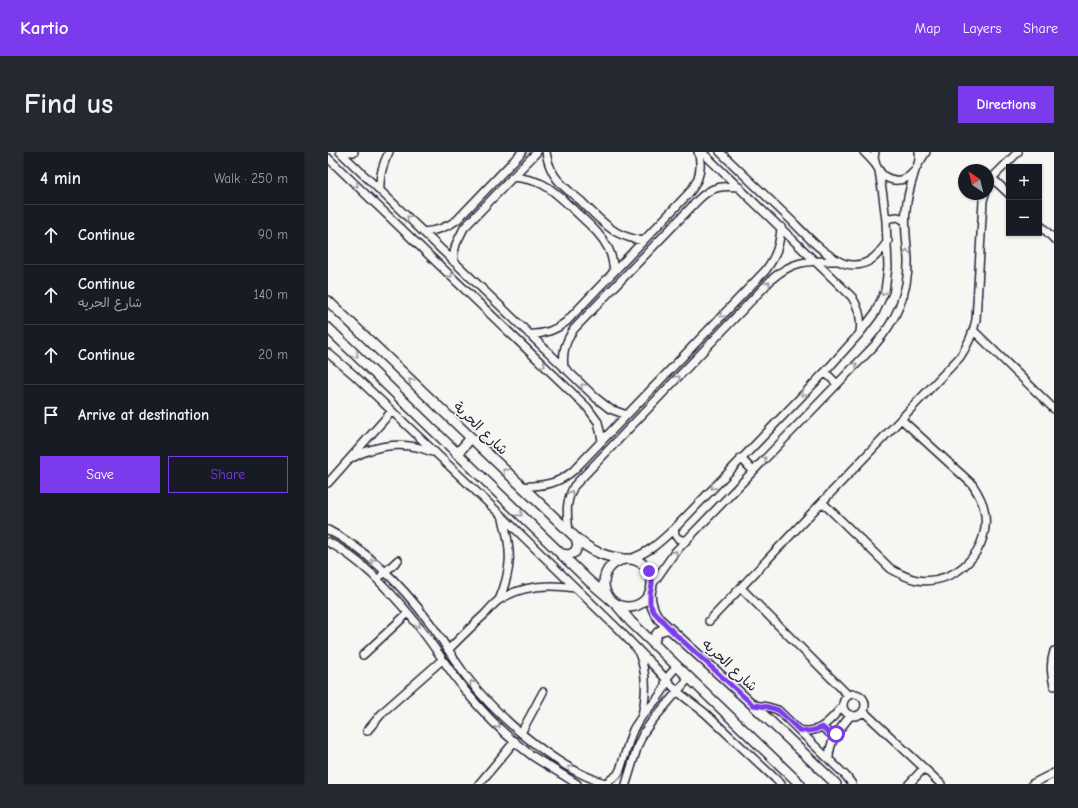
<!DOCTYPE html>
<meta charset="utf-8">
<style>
body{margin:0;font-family:"Comic Neue","Playpen Sans Arabic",sans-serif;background:#242831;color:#f1f3f6}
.controls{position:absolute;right:12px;top:12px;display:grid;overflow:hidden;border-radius:0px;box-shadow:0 1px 3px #0004}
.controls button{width:36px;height:36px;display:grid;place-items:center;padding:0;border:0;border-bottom:1px solid #363941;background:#171b24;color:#f1f3f6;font:20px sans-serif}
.compass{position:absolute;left:630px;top:12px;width:36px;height:36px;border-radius:50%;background:#171b24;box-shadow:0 1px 3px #0004;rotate:325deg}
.stop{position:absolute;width:12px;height:12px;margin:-9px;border:3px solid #7c3aed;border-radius:50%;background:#fff}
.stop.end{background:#7c3aed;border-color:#fff;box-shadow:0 1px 4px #0008}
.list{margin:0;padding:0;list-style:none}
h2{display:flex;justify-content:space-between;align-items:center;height:52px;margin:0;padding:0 16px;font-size:17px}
h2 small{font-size:13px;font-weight:400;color:#9ea1a6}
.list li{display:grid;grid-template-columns:26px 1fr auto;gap:12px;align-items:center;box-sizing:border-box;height:60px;padding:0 16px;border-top:1px solid #363941}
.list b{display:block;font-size:15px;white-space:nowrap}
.list p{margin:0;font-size:13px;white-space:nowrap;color:#9ea1a6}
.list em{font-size:13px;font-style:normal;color:#9ea1a6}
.actions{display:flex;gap:8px;padding:12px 16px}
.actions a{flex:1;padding:9px 0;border:1px solid #7c3aed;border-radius:0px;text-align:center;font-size:14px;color:#7c3aed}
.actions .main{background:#7c3aed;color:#fff}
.icon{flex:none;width:22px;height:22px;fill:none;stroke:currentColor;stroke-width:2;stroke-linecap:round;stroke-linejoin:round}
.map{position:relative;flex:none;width:726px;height:632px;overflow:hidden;border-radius:0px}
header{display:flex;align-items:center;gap:24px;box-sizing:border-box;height:56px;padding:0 20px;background:#7c3aed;color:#fff}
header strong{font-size:19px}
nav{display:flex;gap:22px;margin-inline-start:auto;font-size:14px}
.intro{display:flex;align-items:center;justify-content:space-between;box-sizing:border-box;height:96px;padding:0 24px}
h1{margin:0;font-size:28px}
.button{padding:10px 18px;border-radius:0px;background:#7c3aed;color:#fff;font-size:14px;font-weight:700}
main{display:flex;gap:24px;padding:0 24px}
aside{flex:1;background:#171b24;border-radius:0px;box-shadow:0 1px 3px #0004}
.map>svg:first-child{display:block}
</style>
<header>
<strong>Kartio</strong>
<nav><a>Map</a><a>Layers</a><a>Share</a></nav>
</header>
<div class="intro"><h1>Find us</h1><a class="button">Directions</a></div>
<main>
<aside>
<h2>4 min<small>Walk · 250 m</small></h2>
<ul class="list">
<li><svg class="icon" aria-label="ahead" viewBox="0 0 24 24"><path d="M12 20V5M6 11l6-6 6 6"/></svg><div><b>Continue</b></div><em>90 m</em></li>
<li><svg class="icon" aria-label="ahead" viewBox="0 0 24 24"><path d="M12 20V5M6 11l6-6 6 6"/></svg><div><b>Continue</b><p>شارع الحريه</p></div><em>140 m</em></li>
<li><svg class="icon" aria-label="ahead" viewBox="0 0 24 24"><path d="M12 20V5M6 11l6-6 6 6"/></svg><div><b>Continue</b></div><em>20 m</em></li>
<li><svg class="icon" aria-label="arrive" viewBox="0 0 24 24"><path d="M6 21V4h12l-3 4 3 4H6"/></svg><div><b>Arrive at destination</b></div></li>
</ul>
<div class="actions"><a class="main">Save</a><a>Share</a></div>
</aside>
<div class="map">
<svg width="726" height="632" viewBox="0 0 726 632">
<rect width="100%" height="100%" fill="#f6f6f2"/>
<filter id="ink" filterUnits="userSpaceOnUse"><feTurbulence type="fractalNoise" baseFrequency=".025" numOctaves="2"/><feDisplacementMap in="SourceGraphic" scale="8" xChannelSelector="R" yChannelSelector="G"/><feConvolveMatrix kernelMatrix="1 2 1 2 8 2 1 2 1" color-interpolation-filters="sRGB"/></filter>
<g filter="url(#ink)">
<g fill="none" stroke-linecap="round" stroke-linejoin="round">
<g stroke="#22223b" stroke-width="10">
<path id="street" d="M12,0L268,246L282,257L299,263
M13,0H26
M218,0C219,7 221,14 225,21C231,32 243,41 253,49C264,60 275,72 288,80C297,85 305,87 315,89
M374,0L524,145C531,156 534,167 532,180
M392,0C416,23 439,45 463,68C477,82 491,98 509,108C514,111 520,113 526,113C543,113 551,101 560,89
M536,0C540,4 544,8 547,12C550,16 552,21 556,24C574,36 594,20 591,0
M547,0L546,6L548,13
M0,6L259,255L270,270L274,288
M591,11L598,0
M184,25C195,26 205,28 214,32C226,38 235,48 245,57C257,69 272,80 280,96C284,103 285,111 286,119
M664,26L681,42
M660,34L664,26L690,0
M52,39C51,24 54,13 61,0
M558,69L562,66L570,65L577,69
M711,72L726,87
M95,80C108,79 118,76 129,68L194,0
M126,110V101L128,92L136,76L209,0
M646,179L726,257
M201,182C215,183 226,179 238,170L361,41C371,29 375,15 370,0
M0,201L25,222L175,365L291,478L326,514L350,540L377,561L453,632
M236,216C234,201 237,190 246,177L370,48C383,35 393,33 411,35
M497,220L509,232
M26,305C50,292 78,289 104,300
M413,306L425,319
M0,331L64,259
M194,335C216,333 229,333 246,318L437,119C448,105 452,92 453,75
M494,350L563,417C572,422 579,426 589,428C629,434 665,396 656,357C654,347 649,340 644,332L573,267
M347,376C345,384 350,389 359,388
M0,378C41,399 75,435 102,471C115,488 125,507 138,524C161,554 188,579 219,601C237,614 255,625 277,631
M241,380C239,361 237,351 246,334L444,127C466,107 483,109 510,109
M0,390C16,398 31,410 44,422C61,439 78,457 92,476C109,498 123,521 140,542C159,565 180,586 203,603C218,613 234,622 249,632
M301,407C321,401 332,390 347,376L497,220L532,181L547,161L557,139L560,115L558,69L555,44L551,19
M54,423L70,408
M324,433L347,400L546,194C568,169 581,140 580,107C579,91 576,74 578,58C579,44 583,32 587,19
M413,436L520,543
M171,448C184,417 184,399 175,367
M381,469L632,205C640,193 645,182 648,168L655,49L657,42
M120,498C132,486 144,474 156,463C161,458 166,451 171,448C194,433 222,432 247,436
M310,499C319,519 319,541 314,563
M726,499C722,512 723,521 726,534
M35,503L80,461
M515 553a11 11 0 1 1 22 0a11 11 0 1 1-22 0Z
M425,553L440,555L450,558L518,624L524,632
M535,559L613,632
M494,575L506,585
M471,578C492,583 502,568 515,554
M39,579L56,559L114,508
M193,581L215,540
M501,607C501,588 512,577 523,563
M279,630L289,623L292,618L303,583L306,576L314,564L329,547L336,537L338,527L349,514
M151,632L187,589
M298,632L310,593L316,580L324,569L361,526
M581,632L596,616
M704,632L726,621"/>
</g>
<g stroke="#22223b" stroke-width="12">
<path id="secondary" d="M0,149L248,386C263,399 277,405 296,407
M0,176L261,429L281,446
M129,302L143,286
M233,402L241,403L247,400L250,393L248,386
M276 431a24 24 0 1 1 48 0a24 24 0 1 1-48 0Z
M322,442C323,453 325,459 331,467L425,553L508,632
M288,452L303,470L472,632
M326,493C326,482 332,476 342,477"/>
</g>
<use href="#street" stroke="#f6f6f2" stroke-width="7"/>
<use href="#secondary" stroke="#f6f6f2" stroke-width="9"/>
</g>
<defs><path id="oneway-chevron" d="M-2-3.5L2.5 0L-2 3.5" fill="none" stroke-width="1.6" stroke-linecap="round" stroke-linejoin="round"/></defs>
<g stroke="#9797a0">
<use href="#oneway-chevron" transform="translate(28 33) rotate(44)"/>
<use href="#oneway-chevron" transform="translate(81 66) rotate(-136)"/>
<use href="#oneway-chevron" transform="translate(579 100) rotate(-94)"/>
<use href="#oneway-chevron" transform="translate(122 123) rotate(44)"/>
<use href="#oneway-chevron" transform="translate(440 132) rotate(-46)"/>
<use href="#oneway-chevron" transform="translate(555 141) rotate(107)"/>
<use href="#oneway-chevron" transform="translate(394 163) rotate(134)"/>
<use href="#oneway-chevron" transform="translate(28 203) rotate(44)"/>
<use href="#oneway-chevron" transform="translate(215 213) rotate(44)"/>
<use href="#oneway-chevron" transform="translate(527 213) rotate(-46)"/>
<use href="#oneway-chevron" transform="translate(350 226) rotate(-46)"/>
<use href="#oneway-chevron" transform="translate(83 229) rotate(-136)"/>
<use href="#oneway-chevron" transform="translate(255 234) rotate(-136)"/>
<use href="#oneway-chevron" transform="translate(475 242) rotate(134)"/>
<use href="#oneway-chevron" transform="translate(436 307) rotate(-46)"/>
<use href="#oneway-chevron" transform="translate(177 319) rotate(-137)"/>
<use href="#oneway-chevron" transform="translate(385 335) rotate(134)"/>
<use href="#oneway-chevron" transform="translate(243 341) rotate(-67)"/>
<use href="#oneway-chevron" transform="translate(192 362) rotate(44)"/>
<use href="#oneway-chevron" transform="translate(347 401) rotate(-51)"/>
<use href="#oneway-chevron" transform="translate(45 409) rotate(-139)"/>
<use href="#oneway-chevron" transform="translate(90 473) rotate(52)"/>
<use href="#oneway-chevron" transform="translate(144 531) rotate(-129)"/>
<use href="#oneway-chevron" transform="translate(170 574) rotate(44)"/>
<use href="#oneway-chevron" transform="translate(242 616) rotate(-149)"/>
</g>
</g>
<g fill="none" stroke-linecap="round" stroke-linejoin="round" filter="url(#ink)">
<path stroke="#7c3aed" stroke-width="5" d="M321,419L324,428V433L322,442V452L326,460L346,481L425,553L440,555L450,558L471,578C479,580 486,579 494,575L506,585L508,582"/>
</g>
<g text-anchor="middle" stroke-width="3.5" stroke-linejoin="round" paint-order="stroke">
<g font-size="14" fill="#22223b" stroke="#f6f6f2">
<text transform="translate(153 276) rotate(44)" y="5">شارع الحرية</text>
<text transform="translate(402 513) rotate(43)" y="5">شارع الحريه</text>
</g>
</g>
</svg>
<div class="controls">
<button>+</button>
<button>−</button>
</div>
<svg class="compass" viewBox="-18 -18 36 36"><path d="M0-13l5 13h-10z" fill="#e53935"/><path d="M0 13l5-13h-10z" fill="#9ea1a6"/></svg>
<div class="stop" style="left:508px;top:582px"></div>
<div class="stop end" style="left:321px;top:419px"></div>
</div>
</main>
